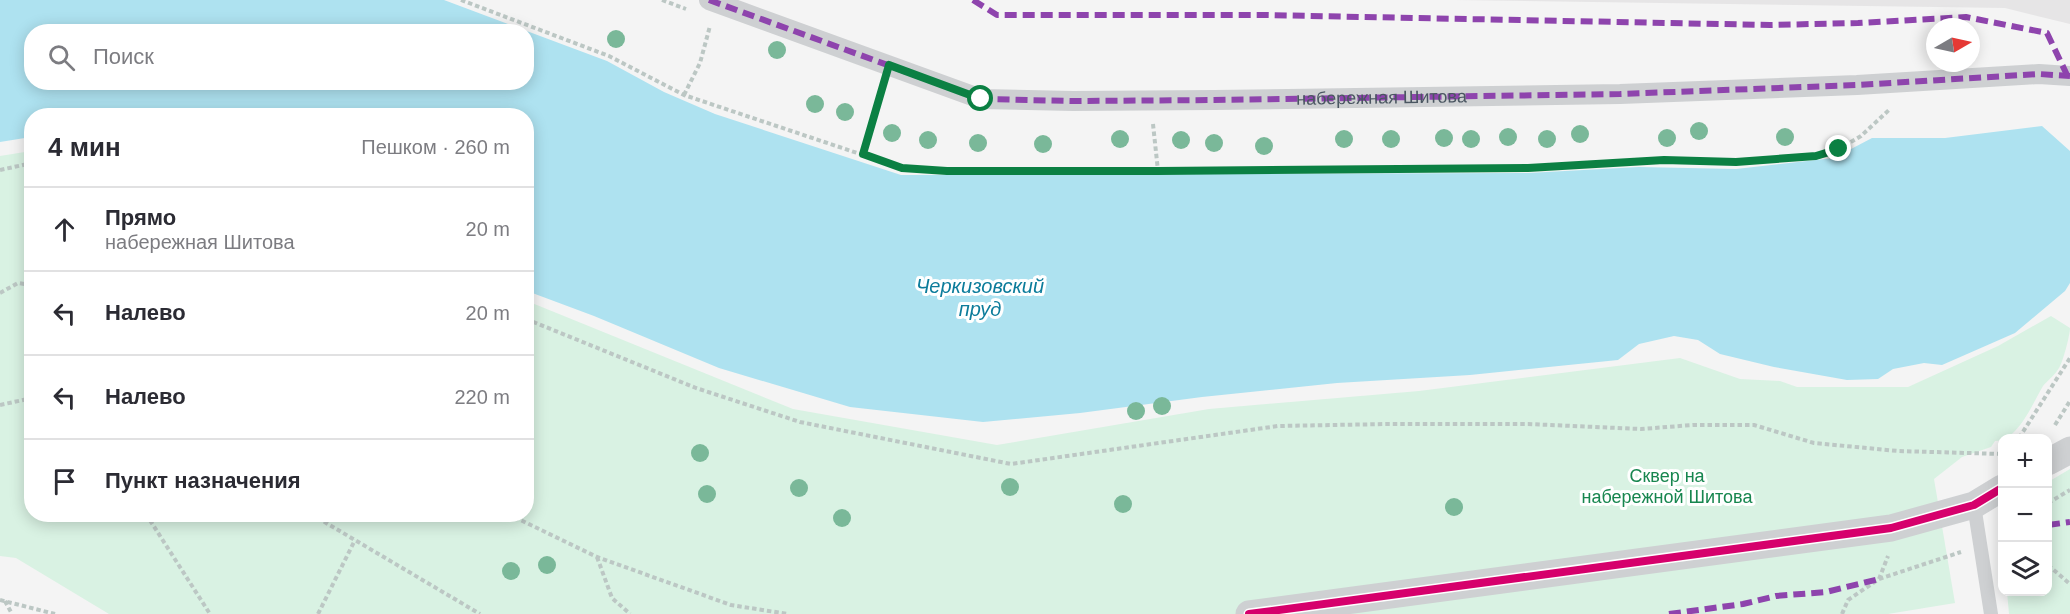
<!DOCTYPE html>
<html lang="ru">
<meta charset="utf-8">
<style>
body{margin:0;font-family:Arial,sans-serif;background:#f7f7f7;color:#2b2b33}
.controls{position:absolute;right:18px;bottom:18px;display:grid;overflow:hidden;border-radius:12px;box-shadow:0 3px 15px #0003}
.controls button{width:54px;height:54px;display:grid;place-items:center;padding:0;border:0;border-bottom:2px solid #e1e1e2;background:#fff;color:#2b2b33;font:30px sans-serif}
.compass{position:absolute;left:1926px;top:18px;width:54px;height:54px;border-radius:50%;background:#fff;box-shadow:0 3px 15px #0003;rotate:81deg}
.stop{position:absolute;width:18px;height:18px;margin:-14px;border:4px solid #0b8043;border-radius:50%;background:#fff}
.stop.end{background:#0b8043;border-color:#fff;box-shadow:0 2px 6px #0008}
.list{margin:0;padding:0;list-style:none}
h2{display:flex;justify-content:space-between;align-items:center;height:78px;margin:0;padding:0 24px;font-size:26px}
h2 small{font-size:20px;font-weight:400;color:#7c7c81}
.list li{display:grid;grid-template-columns:39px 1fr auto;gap:18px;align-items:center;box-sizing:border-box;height:84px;padding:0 24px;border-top:2px solid #e1e1e2}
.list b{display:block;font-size:22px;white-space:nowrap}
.list p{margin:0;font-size:20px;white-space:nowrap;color:#7c7c81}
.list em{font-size:20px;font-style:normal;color:#7c7c81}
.icon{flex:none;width:33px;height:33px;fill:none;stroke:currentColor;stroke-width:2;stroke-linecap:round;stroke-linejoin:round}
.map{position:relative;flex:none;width:2070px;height:614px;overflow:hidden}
.search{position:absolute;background:#fff;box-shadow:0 3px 15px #0003;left:24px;top:24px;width:510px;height:66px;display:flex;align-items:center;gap:15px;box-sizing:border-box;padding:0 21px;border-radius:24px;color:#7c7c81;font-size:22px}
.panel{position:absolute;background:#fff;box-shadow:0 3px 15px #0003;left:24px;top:108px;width:510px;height:414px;border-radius:24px}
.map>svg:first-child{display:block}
</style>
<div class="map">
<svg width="2070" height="614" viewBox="0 0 2070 614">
<rect width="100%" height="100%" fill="#f4f4f4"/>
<path fill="#e6e5e6" d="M1455,0H2070V24L2005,8Z"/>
<path fill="#d9f2e3" d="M31,151L32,514H526L527,301L793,409L997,445L1209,409L1419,391L1680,358L1740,379L1780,381L1797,387H1908L1998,346L2051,316L2070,328C2070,335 2063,362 2059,368C2055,375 2048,380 2043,386C2032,404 2019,440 1995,441L1991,447L1962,457L1934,479L1955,603L1888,614H109L16,558L0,556V156Z
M2070,469V614H2009L2007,592H2048V482Z"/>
<path fill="#aee2f0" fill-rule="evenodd" d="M0,0H444L607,61L664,92L715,114L901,175L1528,173L1639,167L1736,169L1834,158L1872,138H1945L2042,126L2070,151V283L2065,291L2015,333L1942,365L1924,363L1893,369L1878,379L1847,380L1774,367L1720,354L1698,340L1674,336L1639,344L1618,360L1470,375L1337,383L1202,397L1080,413L983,422L850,407L719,368L594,316L527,291L526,116H32L31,137L0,142ZM32,32H526V82H32Z"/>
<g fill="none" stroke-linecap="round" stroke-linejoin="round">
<path stroke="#bcc7c4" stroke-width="4" stroke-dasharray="4.5 3" stroke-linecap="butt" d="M461,0L609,56L684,95L902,168L947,171L1528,168L1664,160L1736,162L1816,156L1839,149L1861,136L1890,109
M662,0L686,9
M684,95L700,63L710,26
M1153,124L1158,171
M863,154L882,89
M0,170L32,163
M0,293L18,283L32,285
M526,319L696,388L800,422L1011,464L1278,426L1388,424H1528L1641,429L1693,425H1754L1814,443L1898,451L2002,454
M0,405L32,398
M2055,425L2070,401
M2019,438L2070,358
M2048,503L2070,490
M146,514L210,614
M311,514L480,614
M508,514L597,557L731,605L788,614
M597,557L612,598L630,614
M2048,565L2070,584
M1879,579L1961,552
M0,600L55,614
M5,601L12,614
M318,614L355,540
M1842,614L1848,600L1879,579L1888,556"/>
<path stroke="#ced0d2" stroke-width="14" d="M1974,505L1991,614"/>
<path stroke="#ced0d2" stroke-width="20" d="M709,0L981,99L1073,101L1214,100L1620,94L1857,85L2039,74L2070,76"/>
<path stroke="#ced0d2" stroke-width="27" d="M2048,462L2070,450
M1249,614L1891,528L1974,505L2002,488"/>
<g stroke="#8e44ad" stroke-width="6" stroke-dasharray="12 6" stroke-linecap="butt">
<path id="s1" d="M709,0L981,99L1073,101L1214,100L1620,94L1857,85L2039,74L2070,76"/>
<path d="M973,0L997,15H1263L1770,25L1858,23L1966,17L2047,33L2069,79"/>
<path d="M2048,525L2070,522"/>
<path d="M1669,614L1743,604L1776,596L1826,592L1879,579"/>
</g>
<g stroke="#fff" stroke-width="11">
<path id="cycleway" d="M1249,614L1891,528L1974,505L2002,488"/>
</g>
<use href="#cycleway" stroke="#d6006c" stroke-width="8"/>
</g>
<g fill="#7ab899">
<circle cx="616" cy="39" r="9"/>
<circle cx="777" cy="50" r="9"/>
<circle cx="815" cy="104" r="9"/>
<circle cx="845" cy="112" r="9"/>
<circle cx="1699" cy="131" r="9"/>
<circle cx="892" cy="133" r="9"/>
<circle cx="1580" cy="134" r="9"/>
<circle cx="1508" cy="137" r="9"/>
<circle cx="1785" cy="137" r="9"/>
<circle cx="1444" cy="138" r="9"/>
<circle cx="1667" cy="138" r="9"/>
<circle cx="1120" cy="139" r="9"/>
<circle cx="1344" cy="139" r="9"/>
<circle cx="1391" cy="139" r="9"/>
<circle cx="1471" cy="139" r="9"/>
<circle cx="1547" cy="139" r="9"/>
<circle cx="928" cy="140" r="9"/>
<circle cx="1181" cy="140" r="9"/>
<circle cx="978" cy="143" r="9"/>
<circle cx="1214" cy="143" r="9"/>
<circle cx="1043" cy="144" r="9"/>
<circle cx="1264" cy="146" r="9"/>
<circle cx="1162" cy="406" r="9"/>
<circle cx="1136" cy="411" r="9"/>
<circle cx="700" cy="453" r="9"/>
<circle cx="1010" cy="487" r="9"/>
<circle cx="799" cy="488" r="9"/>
<circle cx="707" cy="494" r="9"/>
<circle cx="1123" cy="504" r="9"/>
<circle cx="1454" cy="507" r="9"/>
<circle cx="842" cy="518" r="9"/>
<circle cx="547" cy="565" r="9"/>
<circle cx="511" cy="571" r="9"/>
</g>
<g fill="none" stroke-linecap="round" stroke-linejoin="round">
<path stroke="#0b8043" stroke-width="8" d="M981,99L889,65L863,154L902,168L947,171H1158L1528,168L1664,160L1736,162L1816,156L1839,149"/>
</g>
<g text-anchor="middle" stroke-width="6" stroke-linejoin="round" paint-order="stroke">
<g font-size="18" fill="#4a5661" stroke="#fff">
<text dy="6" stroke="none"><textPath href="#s1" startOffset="690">набережная Шитова</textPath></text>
</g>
<g font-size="18" fill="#17864f" stroke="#fff">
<text x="1667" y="482">Сквер на<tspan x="1667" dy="21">набережной Шитова</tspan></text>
</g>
<g font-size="20" font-style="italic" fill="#0c7c9b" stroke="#fff">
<text x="980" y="293">Черкизовский<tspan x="980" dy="23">пруд</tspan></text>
</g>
</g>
</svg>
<div class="controls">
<button>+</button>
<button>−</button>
<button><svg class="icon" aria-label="layers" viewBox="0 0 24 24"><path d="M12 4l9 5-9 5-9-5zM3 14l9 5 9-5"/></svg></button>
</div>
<svg class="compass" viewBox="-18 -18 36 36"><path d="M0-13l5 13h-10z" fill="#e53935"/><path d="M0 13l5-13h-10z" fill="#7c7c81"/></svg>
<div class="stop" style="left:981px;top:99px"></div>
<div class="stop end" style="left:1839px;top:149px"></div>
<div class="search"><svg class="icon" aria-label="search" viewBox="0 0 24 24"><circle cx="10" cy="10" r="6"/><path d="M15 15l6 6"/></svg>Поиск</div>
<section class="panel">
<h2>4 мин<small>Пешком · 260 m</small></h2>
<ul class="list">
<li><svg class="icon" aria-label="ahead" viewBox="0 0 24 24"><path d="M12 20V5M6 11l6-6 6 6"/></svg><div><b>Прямо</b><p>набережная Шитова</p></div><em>20 m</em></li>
<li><svg class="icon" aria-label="left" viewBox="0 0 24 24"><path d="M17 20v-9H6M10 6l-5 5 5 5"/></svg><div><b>Налево</b></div><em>20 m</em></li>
<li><svg class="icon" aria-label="left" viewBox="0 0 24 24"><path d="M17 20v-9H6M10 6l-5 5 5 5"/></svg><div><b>Налево</b></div><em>220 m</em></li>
<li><svg class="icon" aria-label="arrive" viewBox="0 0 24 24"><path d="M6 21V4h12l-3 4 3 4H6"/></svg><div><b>Пункт назначения</b></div></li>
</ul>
</section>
</div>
